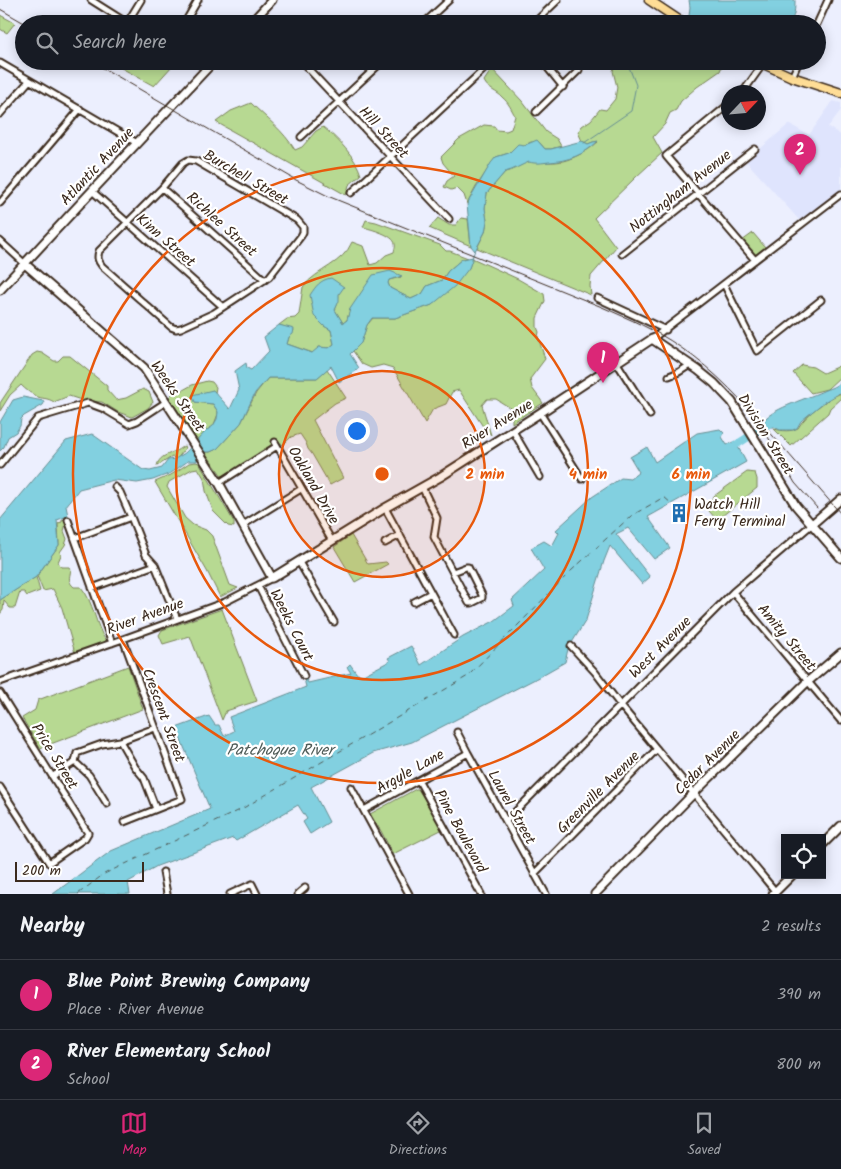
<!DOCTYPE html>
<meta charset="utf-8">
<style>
body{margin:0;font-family:Kalam,sans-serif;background:#242831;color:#f1f3f6}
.controls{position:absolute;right:15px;bottom:15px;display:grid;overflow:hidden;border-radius:0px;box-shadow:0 2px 12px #0003}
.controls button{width:45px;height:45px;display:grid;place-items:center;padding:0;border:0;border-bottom:1px solid #363941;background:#171b24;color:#f1f3f6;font:25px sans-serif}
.compass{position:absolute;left:721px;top:85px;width:45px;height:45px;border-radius:50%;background:#171b24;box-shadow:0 2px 12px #0003;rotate:64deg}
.scale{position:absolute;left:15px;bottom:12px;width:129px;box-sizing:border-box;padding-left:5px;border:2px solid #3b2a1e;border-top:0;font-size:14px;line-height:18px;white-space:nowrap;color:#3b2a1e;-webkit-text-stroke:4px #fff;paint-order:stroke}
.you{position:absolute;left:356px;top:430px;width:18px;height:18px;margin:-12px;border:4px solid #fff;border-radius:50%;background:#1a73e8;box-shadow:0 0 0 8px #1a73e833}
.badge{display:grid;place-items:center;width:32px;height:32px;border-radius:50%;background:#db2777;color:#fff;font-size:16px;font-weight:700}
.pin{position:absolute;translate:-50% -41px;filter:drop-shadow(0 1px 2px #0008)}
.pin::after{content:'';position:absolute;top:26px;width:18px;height:15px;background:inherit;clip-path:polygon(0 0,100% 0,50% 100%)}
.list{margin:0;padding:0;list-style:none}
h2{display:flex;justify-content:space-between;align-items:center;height:65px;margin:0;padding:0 20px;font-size:21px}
h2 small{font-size:16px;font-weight:400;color:#9ea1a6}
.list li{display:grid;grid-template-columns:32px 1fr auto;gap:15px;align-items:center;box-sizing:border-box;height:70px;padding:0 20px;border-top:1px solid #363941}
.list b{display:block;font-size:19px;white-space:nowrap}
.list p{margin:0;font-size:16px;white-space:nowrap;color:#9ea1a6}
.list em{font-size:16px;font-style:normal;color:#9ea1a6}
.icon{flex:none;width:28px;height:28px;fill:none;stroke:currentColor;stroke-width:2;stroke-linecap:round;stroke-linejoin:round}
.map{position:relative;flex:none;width:841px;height:894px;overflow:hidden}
.search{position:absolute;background:#171b24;box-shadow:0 2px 12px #0003;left:15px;right:15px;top:15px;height:55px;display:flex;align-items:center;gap:12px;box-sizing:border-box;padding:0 18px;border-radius:28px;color:#9ea1a6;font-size:19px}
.sheet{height:205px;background:#171b24}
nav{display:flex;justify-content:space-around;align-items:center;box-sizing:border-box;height:70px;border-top:1px solid #363941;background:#171b24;font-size:14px;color:#9ea1a6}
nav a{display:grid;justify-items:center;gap:2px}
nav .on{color:#db2777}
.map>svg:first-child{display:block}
</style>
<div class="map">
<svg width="841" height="894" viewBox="0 0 841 894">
<rect width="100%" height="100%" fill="#eceffe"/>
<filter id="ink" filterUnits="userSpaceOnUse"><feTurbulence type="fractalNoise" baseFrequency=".02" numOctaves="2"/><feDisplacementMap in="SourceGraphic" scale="10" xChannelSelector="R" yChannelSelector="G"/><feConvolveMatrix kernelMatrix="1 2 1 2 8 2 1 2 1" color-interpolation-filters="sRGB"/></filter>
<g filter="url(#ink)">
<path fill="#dfe4fd" d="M833,101L841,103V110L828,127L841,135V189L800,221L746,161L789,124L809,135Z"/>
<path fill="#b7d992" stroke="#798258" d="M0,15L15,23L7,33L0,29Z
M116,61H174L173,65L154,86L116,65Z
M616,61H724L720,71L697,87L681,101L676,110L670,113L665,124L653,137L662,153L636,177L594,218L616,247L591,276L590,286L591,295L477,248L485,232L487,221L485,208L487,193L505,172C514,170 519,165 527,162C536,160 546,163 555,162C569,162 588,151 598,142H593L588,144L582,141L578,132L582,126L591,120L600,109L606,110L615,99L617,87L613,71Z
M492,69L522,101L546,132L557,139L561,146L551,149H545L540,143L531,142L525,145L515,147L509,153L496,157L476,187L467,204L464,195L457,188L451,190L444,187L447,181L454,176L443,163L441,157L459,139L484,125L494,126L497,130L506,131L511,129L515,116C512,110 508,102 503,98C497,91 488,90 484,81Z
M251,103C267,119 283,130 295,150L302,147L316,131L323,127C337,138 356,157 361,175L349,185L346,195L216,122L231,111Z
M438,218L449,225H456L461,218L468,219L471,246L429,228Z
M366,220L376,222L440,245L446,251H450L468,258L462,259L448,271L442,280L427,286L422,294L411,299L390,288L388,283L389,280L401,277L390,271L350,309L347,320L343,323L335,310C340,299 339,294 337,282L324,326L331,330L334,344L329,348L319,347L313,353L287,344L289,337L294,330L279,325L287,319L295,318L299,314L303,287C317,269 343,264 352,242L363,246L370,265L377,263L386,255L394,252C394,251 396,246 395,244C394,235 371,229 363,227Z
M753,233L765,247L755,256L742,241Z
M472,258L518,279L544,294L545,301L537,318V327L539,332L538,337L545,359L530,379L532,388L543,403L512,423V409L496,399H487L482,405L491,435L482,425L459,390L452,392L446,404L433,409L425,423L393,368L383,365L371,368L362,364L353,351L361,343L367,325L373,318H395L432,305L469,268Z
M37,352L42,353L54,361H58L63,356H70L107,386V390L116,400L126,398L143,389L149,392L153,402L148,408L132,417L118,412L102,402L84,401L69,396L54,402C48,398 44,399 38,397C31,394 26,390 21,385L10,395L0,411V403L32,355Z
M802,365L813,367L823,373L841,365V376L827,389L811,393L793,373Z
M327,369L346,398L335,403L313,420L343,478L330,485L312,454L308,449L306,443L300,434L291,437L283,445L277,441L224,476H222L205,452H210L217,449L241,423L256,393L268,378H317Z
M207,381L212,382L216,387L215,393L213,390L195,402L213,404L218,412V414L213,427L207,430L197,441L169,397L174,392L183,390L192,385Z
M841,393V398L830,408L828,413L791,446L774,429C783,431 790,432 798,428C805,415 827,399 841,393Z
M184,446L186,447L177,459L172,457L157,466C159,457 165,456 173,452C177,451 180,448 184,446Z
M196,462L199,463L234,522V527L228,526L213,511L206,491L204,478L198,468L192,469L169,482L167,487L185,518L193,525L206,530L212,536L230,585L238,588L220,597L207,571L155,482L171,475L189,463Z
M747,472L755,473L757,479V488L717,520L709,511L706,506L714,496Z
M67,519L64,531L67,539L65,545L60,552L61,555L58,562L61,567H69L71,570C69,578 68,582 74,587H81C94,602 95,625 106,641L75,653L62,608L53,589L43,591L37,576L59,545L58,523L62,522V520Z
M351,535L368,564L386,562L388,564L355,582L334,547Z
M36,577L40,591L27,596L24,592H20L15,608H10L4,601L3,610L0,614V600Z
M222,609L257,701L226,711L222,720L190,636L163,644L159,635L162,630Z
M128,666L143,709L40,748L22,718L35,710L38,700Z
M416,789H418L443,829L393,854L381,831L370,814Z"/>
<path fill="#82d0e0" stroke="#668e92" d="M689,0H795C795,8 795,17 789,24H697L689,16L690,7Z
M537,140L545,149H551L582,141L588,144L593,142L598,141C584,155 568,161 549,162C542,163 536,164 529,162C521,165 514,170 505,172L487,193L485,208L487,221L485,232L475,251L471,246L467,204L491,163L496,157L509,153L518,144L525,145Z
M473,257L469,268L455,286L432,305L395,318H372L367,325L361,343L350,354L359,368L339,382L331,366L317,378H268L255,393L241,423L217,449L210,452H205L197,457V461H188L171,473L153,480L137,483L114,480L79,489L66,506L68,516L57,520L59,545L36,577L0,600V520L66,441L92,434L143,470L150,471L162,468L168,460L175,459L185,453L207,430L213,426L217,419L218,412L213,404L195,402L192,395L213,390L230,409L239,390L235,371L246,363L247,368L251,370L269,351L264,337L279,325L294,329L293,334L289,337L287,344L312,353L319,347L329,348L334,344L331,330L324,326L314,316L310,295C316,286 320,280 331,278L344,287L339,294V301L335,310L343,323L347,320L350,309L373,275L390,271L402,276L389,280L388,283L390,288L411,299L422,294L427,286L442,280L448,271L462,259Z
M841,380V392L824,402L801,421L797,428L793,430H780L774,427H768L764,420C774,408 809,398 825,390C831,388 838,386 841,380Z
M23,397L43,401L44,403L43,405L24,416L21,419L20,426L16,432L8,437L4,447L0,451V422L13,400Z
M720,429L724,433L722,437L727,445L735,441L746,462L648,517L670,548L654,559L628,528L616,534L650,577L642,584L610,546L604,561L586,620L568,649L565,662L535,679L412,742L373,753L311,787L329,822L310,834L303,822L307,819L298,805L236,841L233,838L157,866L128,882L130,894H53L111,851L210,809L176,728L209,716L215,725H219L224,736L234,731L229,717L306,687L304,679H306L308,683L351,673L347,667L350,664L357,674L363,675L390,661L388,658L411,646L421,665L463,637L494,621L514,606L512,600L544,570L531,548L544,541L552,546L559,533L556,530L592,497L621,478L630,479L639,472L630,457L647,447L655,462L697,433Z"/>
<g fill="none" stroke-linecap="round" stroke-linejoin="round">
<path stroke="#668e92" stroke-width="1" d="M584,143L631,111L636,85L629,67L636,61
M472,258L475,250"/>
<path stroke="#82d0e0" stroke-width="8" d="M728,450L775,420"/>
<path stroke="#505c58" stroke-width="1" stroke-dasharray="6 5" stroke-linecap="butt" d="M78,894L104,874L240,810L468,676L571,571L631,516L664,497L672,504"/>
<g stroke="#3b2a1e" stroke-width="9">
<path id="street" d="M91,0L129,24
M258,15L266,24
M127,23L141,0
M184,24L198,0
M423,24L449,0
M533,24L558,0
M817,24L828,0
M194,61L207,69
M301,61L449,219
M542,61L563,87
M0,63L137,143
M792,77L799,61
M743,92L763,64
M728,105L666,156L755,260
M536,112L579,70
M0,114L29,81
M301,137L383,61
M188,160L196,161L297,220L303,227V232L301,236L269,277L214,313L181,328L176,329L171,327L102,266C98,261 97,258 99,251L162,188L183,163Z
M162,188L265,280
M92,191L223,307
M351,193L493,61
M0,203L80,109
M0,241L25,264
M622,254L755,149
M724,284L757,351L821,300
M597,298L666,330
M652,339L841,194
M617,363L650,415
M669,376L679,372L690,365
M540,413L582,479
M513,431L540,477
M275,442L332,541
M0,465L38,418L88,403L104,409L129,424L137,421L166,402
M219,483L277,446
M115,487L120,492L131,517L146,555L155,565L177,619
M422,487L437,518L434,537L469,603H472L482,598V595L468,567H466L453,572
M385,508L454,635
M68,520L112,643
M243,525L301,489
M75,538L131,517
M385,543L400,535
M299,562L334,622
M258,586L304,676
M92,588L155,565
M733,592L841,721
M414,602L431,593
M123,639L182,799L124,822
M571,646L595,672L621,706L775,891
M0,682L123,639L225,602L272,578
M0,693L84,827L88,833L85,838L49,863L0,787
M457,732L468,753L546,894
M120,741L135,767L144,778L156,809
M75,762L89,775L107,804
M53,776L75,762L77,753L102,744L120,741L155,728
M419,781L481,894
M351,787L409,894
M364,810L468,753
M506,821L733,592L811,525
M163,872L167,894
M534,874L657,749
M230,894L252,884L257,894
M298,894L305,888"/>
</g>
<g stroke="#3b2a1e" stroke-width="11">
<path id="secondary" d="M250,24L272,0
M25,264L144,368L219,483L272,578L385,508L440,477L540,413L652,339L698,370L714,383L732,402L796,506L841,558
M0,290L92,191L214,61
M811,525L841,499
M822,845L841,826
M595,894L694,793L805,684L841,653
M773,894L792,875"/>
</g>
<g stroke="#3b2a1e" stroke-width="11">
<path id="primary" d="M649,0L685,24
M757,61L792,77L841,93"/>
</g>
<use href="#street" stroke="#fff" stroke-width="5"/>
<use href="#secondary" stroke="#fff" stroke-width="7"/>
<use href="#primary" stroke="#ffdd96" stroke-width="8"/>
<path stroke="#3b2a1e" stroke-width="1" d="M0,9L26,24
M91,61L296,180L330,197L602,307C629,319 656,330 680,347C716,371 745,404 773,436C796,462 818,488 841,514
M768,437L795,483L817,508"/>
</g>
</g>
<circle cx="382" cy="474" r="103" fill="#e8590c" fill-opacity=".12"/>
<g fill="none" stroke="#e8590c" stroke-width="2.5">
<circle cx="382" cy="474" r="103"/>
<circle cx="382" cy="474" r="206"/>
<circle cx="382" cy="474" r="309"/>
</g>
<defs>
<g id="building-bare" transform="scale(1.5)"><path d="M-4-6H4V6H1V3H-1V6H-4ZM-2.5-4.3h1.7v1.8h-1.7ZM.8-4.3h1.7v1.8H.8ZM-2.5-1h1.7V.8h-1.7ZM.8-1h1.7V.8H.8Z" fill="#1f6fb2" stroke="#fff" stroke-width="2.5" paint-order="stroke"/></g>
</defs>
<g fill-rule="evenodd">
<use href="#building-bare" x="679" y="513"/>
</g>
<g text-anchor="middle" stroke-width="4.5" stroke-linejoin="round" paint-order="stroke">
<g font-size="15" fill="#3b2a1e" stroke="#fff">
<text transform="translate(384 132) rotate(47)" y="5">Hill Street</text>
<text transform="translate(97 166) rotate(-47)" y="5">Atlantic Avenue</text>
<text transform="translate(246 177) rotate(30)" y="5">Burchell Street</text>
<text transform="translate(680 191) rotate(-38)" y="5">Nottingham Avenue</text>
<text transform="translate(222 224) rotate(42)" y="5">Richlee Street</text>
<text transform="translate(166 240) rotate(41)" y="5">Kinn Street</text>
<text transform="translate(178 396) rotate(55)" y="5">Weeks Street</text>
<text transform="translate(497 424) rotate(-32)" y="5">River Avenue</text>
<text transform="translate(766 434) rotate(58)" y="5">Division Street</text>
<text transform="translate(314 485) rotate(60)" y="5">Oakland Drive</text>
<text transform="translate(145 616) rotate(-20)" y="5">River Avenue</text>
<text transform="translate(292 625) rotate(63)" y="5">Weeks Court</text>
<text transform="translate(787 637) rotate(50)" y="5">Amity Street</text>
<text transform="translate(660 647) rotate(-45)" y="5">West Avenue</text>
<text transform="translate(164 715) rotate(70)" y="5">Crescent Street</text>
<text transform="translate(55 756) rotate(58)" y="5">Price Street</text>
<text transform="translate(707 762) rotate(-45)" y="5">Cedar Avenue</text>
<text transform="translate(410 771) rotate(-29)" y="5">Argyle Lane</text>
<text transform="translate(598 792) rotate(-45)" y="5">Greenville Avenue</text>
<text transform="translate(512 807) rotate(61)" y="5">Laurel Street</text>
<text transform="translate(461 831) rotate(61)" y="5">Pine Boulevard</text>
</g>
<g font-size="15" fill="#3b2a1e" stroke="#fff" text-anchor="start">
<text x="694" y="509">Watch Hill<tspan x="694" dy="17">Ferry Terminal</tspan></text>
</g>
<g font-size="16" font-style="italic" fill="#505c58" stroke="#fff">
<text x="280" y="755">Patchogue River</text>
</g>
</g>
<circle cx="382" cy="474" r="8" fill="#e8590c" stroke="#fff" stroke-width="2.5"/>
<g font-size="15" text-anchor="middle" font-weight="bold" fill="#e8590c" stroke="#fff" stroke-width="4.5" stroke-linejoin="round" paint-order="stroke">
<text x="485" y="479">2 min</text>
<text x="588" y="479">4 min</text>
<text x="691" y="479">6 min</text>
</g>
</svg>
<div class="controls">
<button><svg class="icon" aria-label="locate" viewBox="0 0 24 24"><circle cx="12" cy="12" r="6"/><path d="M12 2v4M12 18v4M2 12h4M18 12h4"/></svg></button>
</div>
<svg class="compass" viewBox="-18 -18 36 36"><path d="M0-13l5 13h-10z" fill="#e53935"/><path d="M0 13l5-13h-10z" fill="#9ea1a6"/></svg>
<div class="scale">200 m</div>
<div class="you"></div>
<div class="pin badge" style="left:603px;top:383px">1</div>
<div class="pin badge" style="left:800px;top:175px">2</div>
<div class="search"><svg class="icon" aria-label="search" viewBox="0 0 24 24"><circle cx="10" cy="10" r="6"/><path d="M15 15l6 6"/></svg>Search here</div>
</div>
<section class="sheet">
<h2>Nearby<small>2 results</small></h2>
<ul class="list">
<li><span class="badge">1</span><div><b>Blue Point Brewing Company</b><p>Place · River Avenue</p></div><em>390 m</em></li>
<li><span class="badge">2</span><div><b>River Elementary School</b><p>School</p></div><em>800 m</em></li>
</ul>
</section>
<nav>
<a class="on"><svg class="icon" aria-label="map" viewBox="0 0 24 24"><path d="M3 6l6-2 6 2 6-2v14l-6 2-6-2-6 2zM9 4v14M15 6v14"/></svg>Map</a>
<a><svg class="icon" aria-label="directions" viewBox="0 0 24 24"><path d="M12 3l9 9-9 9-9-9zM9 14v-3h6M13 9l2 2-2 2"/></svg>Directions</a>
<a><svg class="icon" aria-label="saved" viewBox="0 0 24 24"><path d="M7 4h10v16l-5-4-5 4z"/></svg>Saved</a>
</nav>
